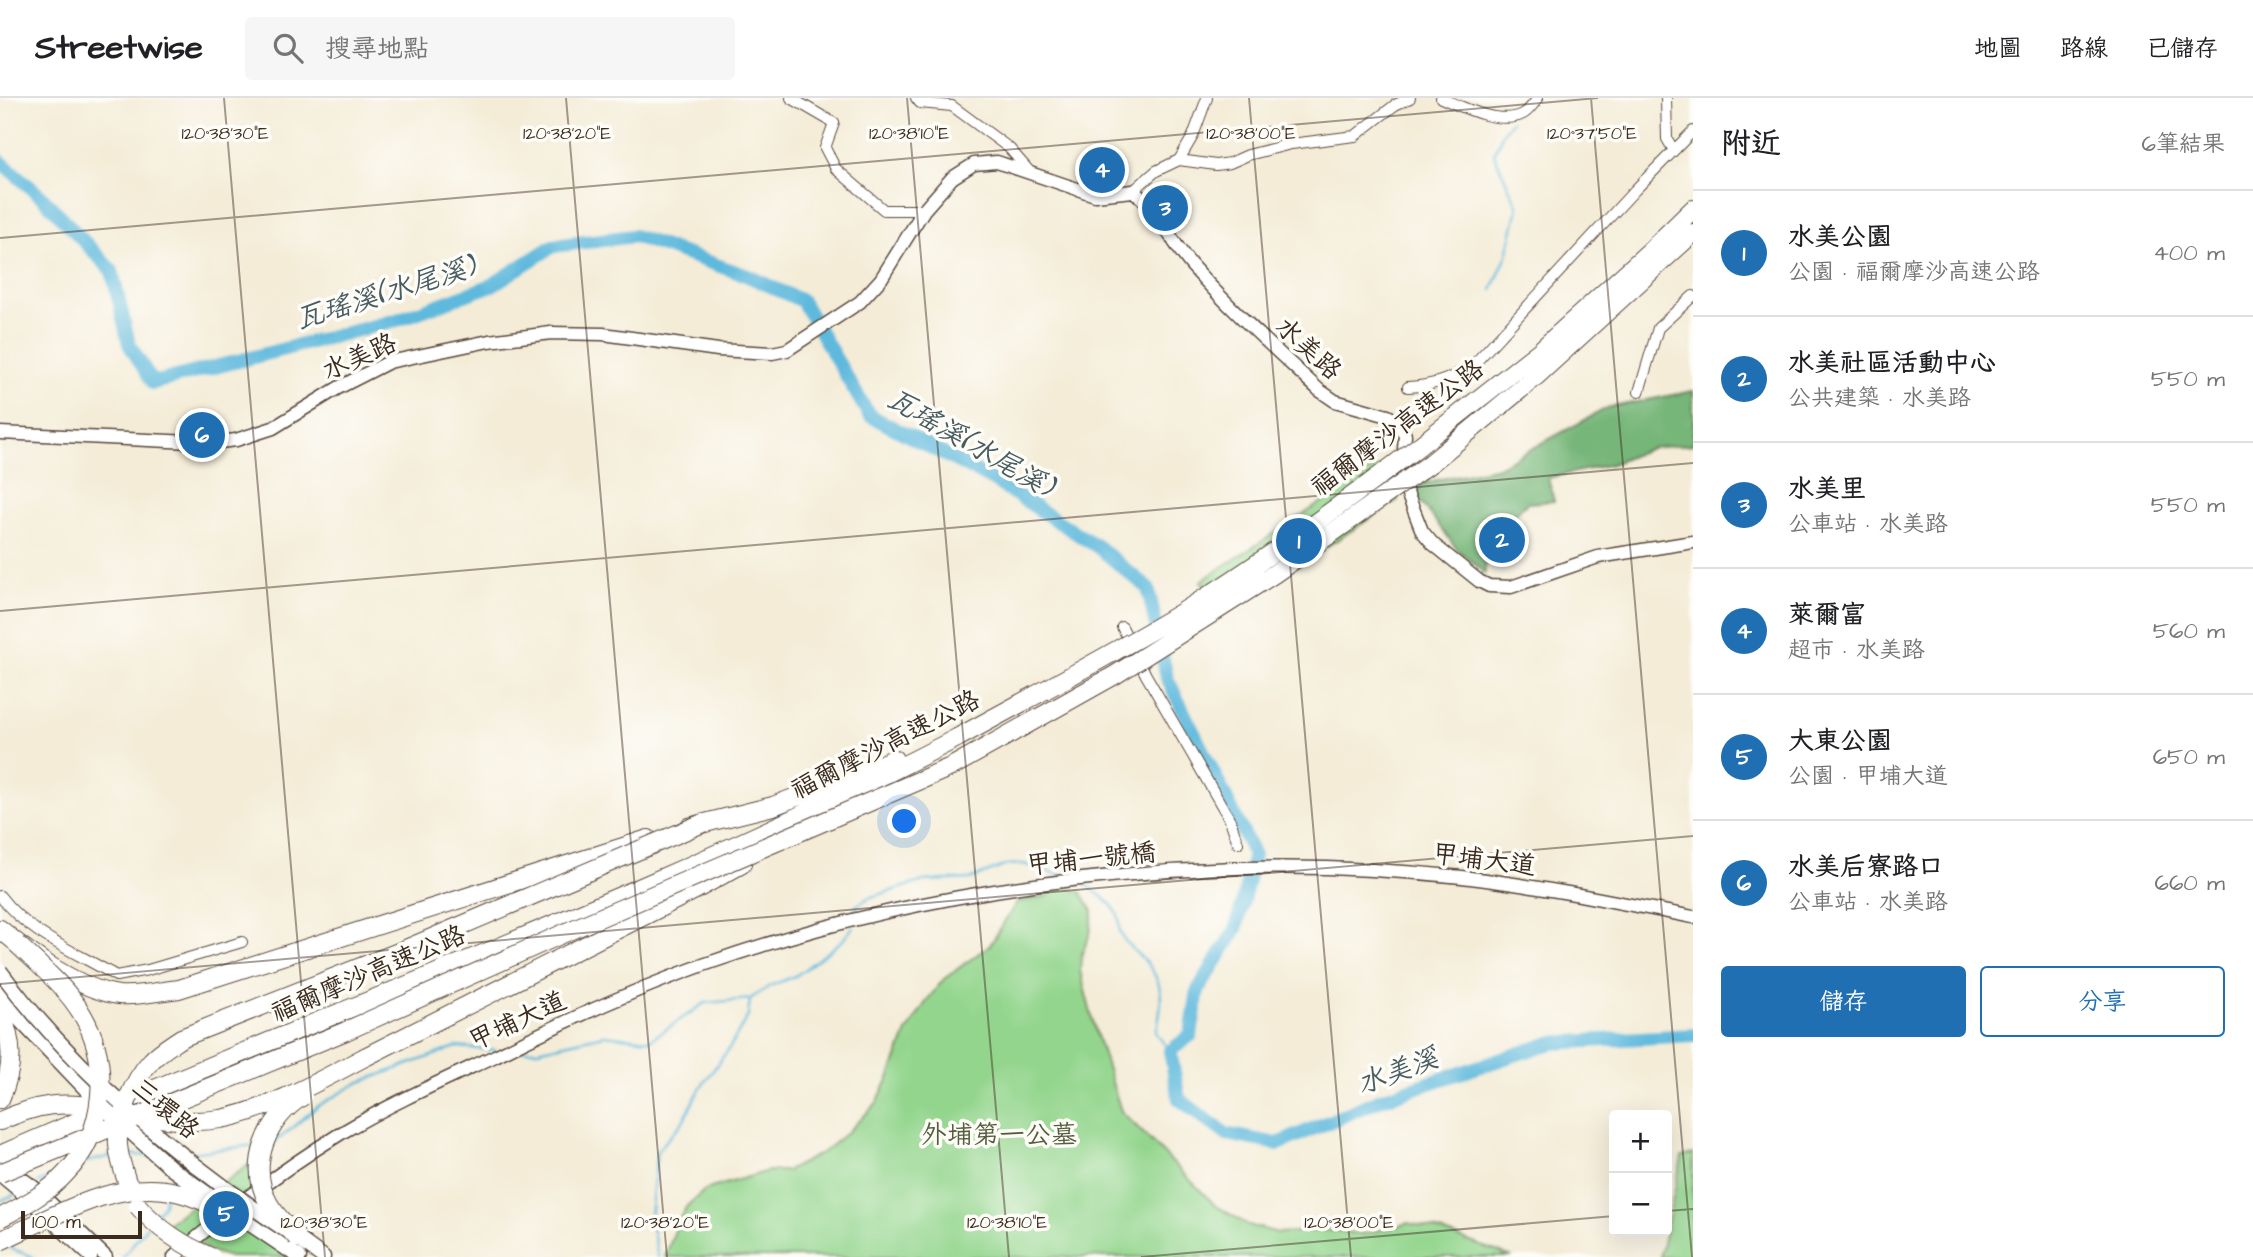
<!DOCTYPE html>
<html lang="zh-TW">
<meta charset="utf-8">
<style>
body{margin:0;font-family:"Architects Daughter","LXGW WenKai TC",sans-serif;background:#f6f6f6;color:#202124}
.controls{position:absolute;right:21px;bottom:21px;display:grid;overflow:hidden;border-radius:7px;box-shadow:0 7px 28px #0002}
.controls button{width:63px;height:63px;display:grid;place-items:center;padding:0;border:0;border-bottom:2px solid #e0e0e0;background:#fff;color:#202124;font:35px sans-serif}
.scale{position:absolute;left:21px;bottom:18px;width:121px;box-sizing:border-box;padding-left:7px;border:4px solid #3b2a1e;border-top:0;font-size:19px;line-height:24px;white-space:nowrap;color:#3b2a1e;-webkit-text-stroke:5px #fdfcf7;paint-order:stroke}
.you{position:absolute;left:905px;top:724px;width:24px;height:24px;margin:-18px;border:5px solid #fff;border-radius:50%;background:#1a73e8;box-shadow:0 0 0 10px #1a73e833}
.badge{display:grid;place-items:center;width:46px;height:46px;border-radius:50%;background:#1f6fb2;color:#fff;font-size:23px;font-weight:700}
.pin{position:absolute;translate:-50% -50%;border:4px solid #fff;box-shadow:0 2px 7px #0006}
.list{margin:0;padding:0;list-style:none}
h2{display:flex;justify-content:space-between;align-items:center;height:91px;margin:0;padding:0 28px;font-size:30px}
h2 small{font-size:23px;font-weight:400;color:#757577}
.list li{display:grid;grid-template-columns:46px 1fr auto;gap:21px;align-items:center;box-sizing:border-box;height:126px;padding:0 28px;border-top:2px solid #e0e0e0}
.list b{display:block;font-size:26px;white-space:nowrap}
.list p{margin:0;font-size:23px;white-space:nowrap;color:#757577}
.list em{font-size:23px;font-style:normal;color:#757577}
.actions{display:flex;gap:14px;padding:21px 28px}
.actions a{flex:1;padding:16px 0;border:2px solid #1f6fb2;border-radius:7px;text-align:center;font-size:24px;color:#1f6fb2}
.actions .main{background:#1f6fb2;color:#fff}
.icon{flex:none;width:38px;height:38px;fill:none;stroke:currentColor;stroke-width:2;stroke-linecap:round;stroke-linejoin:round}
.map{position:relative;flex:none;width:1693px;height:1159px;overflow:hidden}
header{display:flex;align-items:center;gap:42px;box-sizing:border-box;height:98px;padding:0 35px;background:#fff;border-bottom:2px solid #e0e0e0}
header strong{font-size:33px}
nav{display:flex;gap:38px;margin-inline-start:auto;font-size:24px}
.search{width:490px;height:63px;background:#f6f6f6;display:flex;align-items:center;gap:18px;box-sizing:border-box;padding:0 24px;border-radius:7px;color:#757577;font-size:26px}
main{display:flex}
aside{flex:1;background:#fff}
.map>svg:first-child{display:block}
</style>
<header>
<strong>Streetwise</strong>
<div class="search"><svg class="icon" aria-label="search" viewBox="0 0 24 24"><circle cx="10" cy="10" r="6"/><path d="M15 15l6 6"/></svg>搜尋地點</div>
<nav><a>地圖</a><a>路線</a><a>已儲存</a></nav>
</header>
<main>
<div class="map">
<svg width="1693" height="1159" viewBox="0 0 1693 1159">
<rect width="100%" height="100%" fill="#fdfcf7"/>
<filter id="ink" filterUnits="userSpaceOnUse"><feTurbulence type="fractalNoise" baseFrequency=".0143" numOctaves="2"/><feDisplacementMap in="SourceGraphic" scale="14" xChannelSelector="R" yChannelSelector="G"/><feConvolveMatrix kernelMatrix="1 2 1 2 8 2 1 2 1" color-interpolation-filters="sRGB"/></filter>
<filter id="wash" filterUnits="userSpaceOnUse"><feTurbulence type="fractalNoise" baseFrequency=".00686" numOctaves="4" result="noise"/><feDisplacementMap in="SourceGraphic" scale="28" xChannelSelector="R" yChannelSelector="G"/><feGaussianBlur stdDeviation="1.57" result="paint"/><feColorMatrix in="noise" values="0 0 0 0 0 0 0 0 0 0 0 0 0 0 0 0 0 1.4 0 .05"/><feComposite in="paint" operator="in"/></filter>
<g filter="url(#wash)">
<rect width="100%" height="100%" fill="#f4ecd7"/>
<path fill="#93d58d" stroke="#678056" stroke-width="2" d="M1376,369L1398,402L1223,517L1201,483Z
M1060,788L1081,794L1093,813L1090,836L1082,855L1080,873L1095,931L1121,1013L1215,1107L1248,1127L1278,1135L1328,1132L1363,1136L1408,1125L1437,1132L1512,1159H665L679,1122L687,1108L705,1092L768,1073H787L822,1055L849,1033L876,1006L890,978L907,934L928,901L944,881L990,847L1017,804L1046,798Z
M1693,1056V1159H1660L1682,1059Z
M250,1066C252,1100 277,1123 297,1149L290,1159H230L213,1154L164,1128Z"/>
<path fill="#76b678" stroke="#58704b" stroke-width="2" d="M1693,293V346L1651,350L1612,366L1548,380L1554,403L1527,405L1503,428L1487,433L1485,475L1458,452L1416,398L1423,385L1498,369L1607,310Z"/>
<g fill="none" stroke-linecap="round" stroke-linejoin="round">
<path stroke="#5fb9dd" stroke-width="2.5" d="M1517,14L1527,0
M1492,192L1507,157L1518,109L1494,56L1503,34L1511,23
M1086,786C1096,795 1111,803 1117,815C1121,821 1118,830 1121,836C1126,846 1134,853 1142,860C1166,885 1163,904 1156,935L1170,953
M855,819L856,808L868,800L924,783L971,781L1007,767L1023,766L1063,778
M519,952H538L604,937L650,942L705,905L750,901L770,888L797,877L842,843L853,829
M273,1046L318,1008L358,985L456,949L495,952
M189,1055L256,1047
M127,1056L148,1058
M86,1064L113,1058
M38,1085L51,1079
M0,1103L16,1096
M155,1117L164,1106L165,1099
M10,1150L33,1159
M123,1159L147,1128
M658,1159L650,1120L657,1053L682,1025L701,989L730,949L748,918L750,902"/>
<path stroke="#5fb9dd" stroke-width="14" d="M0,63L44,101L112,173L129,246L153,285L397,222L492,187L553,148L634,138L748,178L802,203L869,317L993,382L1098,449L1148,490L1167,580L1254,757L1236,831L1198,892L1191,937L1170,953L1179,1001L1226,1036L1278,1046L1381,1001L1551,945L1693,937"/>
</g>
</g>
<g filter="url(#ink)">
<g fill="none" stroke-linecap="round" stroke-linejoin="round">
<g stroke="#57473a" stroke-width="12">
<path id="minor" d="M791,0L834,25L825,50L836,71L884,112H924
M916,0L920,5L952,8L1009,50L1030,74
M1441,0C1462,9 1500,28 1523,16C1529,13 1534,5 1538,0
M1666,0L1667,41L1673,51
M1179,62L1216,67L1230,65L1248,57L1291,46L1355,38L1395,7L1410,0
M1133,93L1156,73L1179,62L1193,38L1207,0
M1408,289C1434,288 1456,280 1476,264L1635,92L1693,33
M1639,294L1658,230L1693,198
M1122,529L1146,577L1230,722L1238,745
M0,798C28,836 76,854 116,878L148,872L242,844"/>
</g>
<g stroke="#57473a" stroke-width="15">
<path id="tertiary" d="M0,335L212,345L236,342L273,330L338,290L389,264L489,243L551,235L603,236L718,252L772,255L787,252L860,204L881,181L924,112L952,80L974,66L997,64L1095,97L1133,93C1159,112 1171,144 1192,168C1232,213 1276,252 1319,292L1335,303L1388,318L1398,325L1405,337L1402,382L1422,433L1433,446L1479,483L1489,488L1511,489L1598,459L1693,444
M5,1068L34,1089L106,1159
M0,1077L23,1096L91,1159
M174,1159C227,1113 283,1071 343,1034C392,1005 444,982 495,958C563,924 631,893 703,867C941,783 1211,752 1462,779C1540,788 1616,804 1693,819"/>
</g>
<g stroke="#57473a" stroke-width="17">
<path id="secondary" d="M0,895L20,922L103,1009
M237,1117L299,1159
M297,1140L323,1159"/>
</g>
<g stroke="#57473a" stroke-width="20">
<path id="motorway" d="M1419,348L1542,251L1651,152L1693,111
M1431,365L1533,281L1693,135
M689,729L773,708L894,661
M0,831C29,856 80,892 119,897C138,899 160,893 179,891L648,741
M0,912C13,944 15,968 0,1001
M365,959L697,791L742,766
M0,1023C40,1005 60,1004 103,1009
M0,1057C318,917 648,801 957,640"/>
</g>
<use href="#minor" stroke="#fff" stroke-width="10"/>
<use href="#tertiary" stroke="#fff" stroke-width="12"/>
<use href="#secondary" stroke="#fff" stroke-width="14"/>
<use href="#motorway" stroke="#fff" stroke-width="18"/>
<g stroke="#57473a" stroke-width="17" stroke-linecap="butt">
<path id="secondary-bridge" d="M0,873C76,976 178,1060 284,1131
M103,1009L171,1070L221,1106"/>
</g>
<g stroke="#57473a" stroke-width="20" stroke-linecap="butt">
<path id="motorway-bridge" d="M957,640C1033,598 1110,558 1184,513C1265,463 1343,406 1419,348
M145,1018C168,1022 197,1025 221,1021C271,1011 319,983 365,959
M0,1075L346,933L571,832L951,669L1115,577L1274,476L1431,365
M127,1084C123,1072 119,1060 118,1047C116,1022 134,981 151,963C160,953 171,947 181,940L401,853L703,725
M138,1108C159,1132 182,1147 211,1159
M0,1120C23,1108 48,1095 66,1075C106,1034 111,965 82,916C66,889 39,867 17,846
M297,1140C288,1129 276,1118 269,1106C247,1067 267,1020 303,998
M0,1143C53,1119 115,1080 176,1094C197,1099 217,1109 237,1117"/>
</g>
<use href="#secondary-bridge" stroke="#fff" stroke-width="14"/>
<use href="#motorway-bridge" stroke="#fff" stroke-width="18"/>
</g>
</g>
<path fill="none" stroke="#3b2a1e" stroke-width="2" stroke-opacity="0.45" d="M224,0L325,1159M566,0L667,1159M907,0L1009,1159M1249,0L1351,1159M1591,0L1692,1159M0,140L1598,0M0,513L1693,365M0,886L1693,738M1667,1113L1693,1111M1141,1159L1614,1118"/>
<g text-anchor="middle" stroke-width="7" stroke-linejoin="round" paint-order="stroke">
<g font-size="26" fill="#3b2a1e" stroke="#fdfcf7">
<text transform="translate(1309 250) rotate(42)" y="9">水美路</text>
<text transform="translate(359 258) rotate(-24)" y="9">水美路</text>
<text transform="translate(1397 329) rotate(-37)" y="9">福爾摩沙高速公路</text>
<text transform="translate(885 646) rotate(-27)" y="9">福爾摩沙高速公路</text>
<text transform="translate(1091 760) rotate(-6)" y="9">甲埔一號橋</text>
<text transform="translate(1484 761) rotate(7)" y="9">甲埔大道</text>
<text transform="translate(368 875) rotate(-23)" y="9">福爾摩沙高速公路</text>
<text transform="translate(517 922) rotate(-25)" y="9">甲埔大道</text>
<text transform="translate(166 1010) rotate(40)" y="9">三環路</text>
</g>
<g font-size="26" fill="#555d3f" stroke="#fdfcf7">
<text x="999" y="1045">外埔第一公墓</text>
</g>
<g font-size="28" font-style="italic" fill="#485c61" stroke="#fdfcf7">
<text transform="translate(385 194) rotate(-17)" y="10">瓦瑤溪(水尾溪)</text>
<text transform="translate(971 344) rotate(30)" y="10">瓦瑤溪(水尾溪)</text>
<text transform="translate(1397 972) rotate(-20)" y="10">水美溪</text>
</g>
</g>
<g font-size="18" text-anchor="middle" fill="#3b2a1e" stroke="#fdfcf7" stroke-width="7" stroke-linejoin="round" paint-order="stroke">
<text x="225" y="41">120°38'30"E</text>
<text x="567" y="41">120°38'20"E</text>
<text x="909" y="41">120°38'10"E</text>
<text x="1251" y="41">120°38'00"E</text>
<text x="1592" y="41">120°37'50"E</text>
<text x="324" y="1130">120°38'30"E</text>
<text x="665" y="1130">120°38'20"E</text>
<text x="1007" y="1130">120°38'10"E</text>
<text x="1349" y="1130">120°38'00"E</text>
</g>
</svg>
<div class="controls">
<button>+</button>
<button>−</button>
</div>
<div class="scale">100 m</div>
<div class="you"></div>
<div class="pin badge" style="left:1299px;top:443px">1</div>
<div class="pin badge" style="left:1502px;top:442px">2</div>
<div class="pin badge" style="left:1165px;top:110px">3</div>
<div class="pin badge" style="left:1102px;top:72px">4</div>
<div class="pin badge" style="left:226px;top:1116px">5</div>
<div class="pin badge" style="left:202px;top:337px">6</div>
</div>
<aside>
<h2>附近<small>6筆結果</small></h2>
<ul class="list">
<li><span class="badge">1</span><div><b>水美公園</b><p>公園 · 福爾摩沙高速公路</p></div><em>400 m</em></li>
<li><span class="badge">2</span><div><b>水美社區活動中心</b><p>公共建築 · 水美路</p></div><em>550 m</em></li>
<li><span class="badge">3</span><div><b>水美里</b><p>公車站 · 水美路</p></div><em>550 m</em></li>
<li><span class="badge">4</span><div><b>萊爾富</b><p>超市 · 水美路</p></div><em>560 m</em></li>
<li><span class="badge">5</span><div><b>大東公園</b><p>公園 · 甲埔大道</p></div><em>650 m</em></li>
<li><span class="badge">6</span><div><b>水美后寮路口</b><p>公車站 · 水美路</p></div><em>660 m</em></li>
</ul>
<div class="actions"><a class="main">儲存</a><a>分享</a></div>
</aside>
</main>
